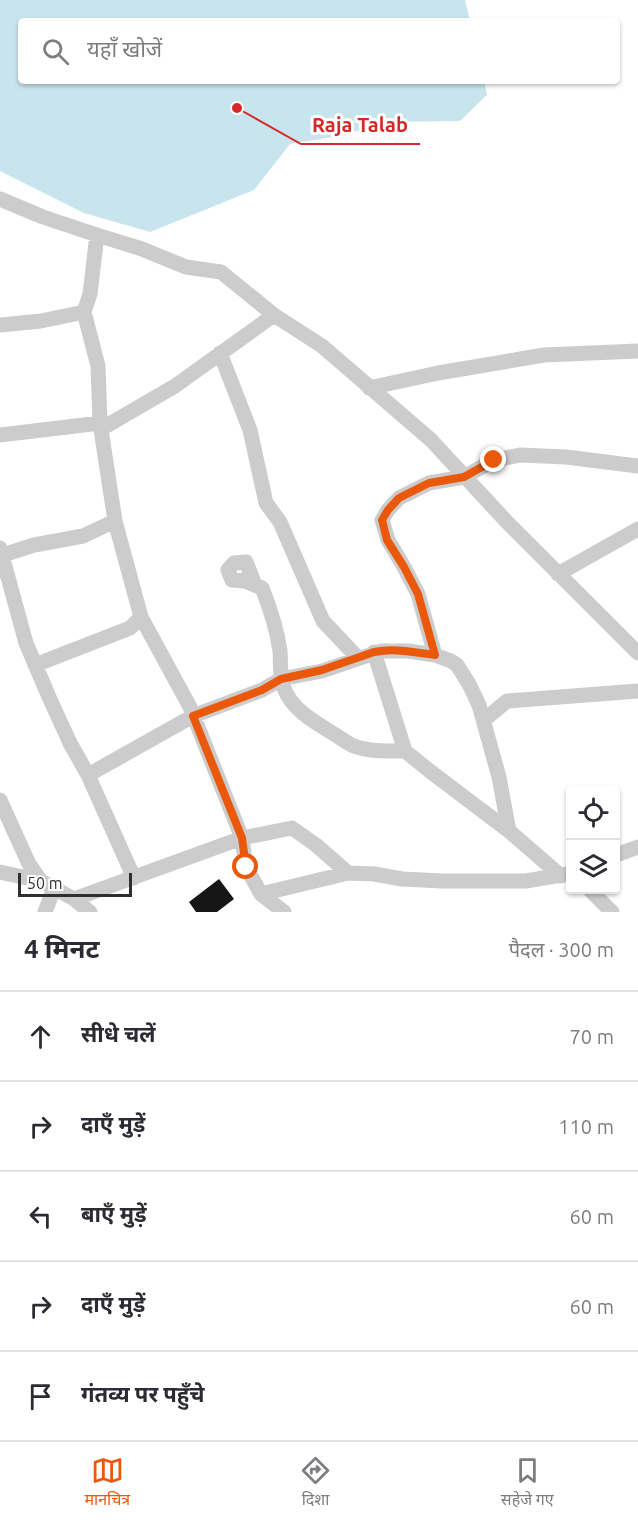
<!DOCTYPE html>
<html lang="hi">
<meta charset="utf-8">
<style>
body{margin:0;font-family:Ubuntu,"Noto Sans Devanagari",sans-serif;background:#f2f2f3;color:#2b2b33}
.controls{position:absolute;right:18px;bottom:18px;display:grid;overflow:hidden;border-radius:6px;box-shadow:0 2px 4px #0004}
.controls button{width:54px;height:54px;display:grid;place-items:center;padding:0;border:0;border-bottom:2px solid #e1e1e2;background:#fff;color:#2b2b33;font:30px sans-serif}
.scale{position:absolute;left:18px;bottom:15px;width:114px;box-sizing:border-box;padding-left:6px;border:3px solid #2f2f2f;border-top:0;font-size:16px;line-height:21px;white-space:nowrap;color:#2f2f2f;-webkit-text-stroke:4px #fff;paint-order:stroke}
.stop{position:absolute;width:18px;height:18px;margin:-14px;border:4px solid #ea580c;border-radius:50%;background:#fff}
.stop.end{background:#ea580c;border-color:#fff;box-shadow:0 2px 6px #0008}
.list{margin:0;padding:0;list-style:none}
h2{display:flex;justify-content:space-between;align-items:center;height:78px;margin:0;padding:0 24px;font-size:26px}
h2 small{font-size:20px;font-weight:400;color:#7c7c81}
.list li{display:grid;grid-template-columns:39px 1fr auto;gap:18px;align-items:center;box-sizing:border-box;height:90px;padding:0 24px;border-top:2px solid #e1e1e2}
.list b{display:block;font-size:22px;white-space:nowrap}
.list em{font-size:20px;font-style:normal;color:#7c7c81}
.icon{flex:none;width:33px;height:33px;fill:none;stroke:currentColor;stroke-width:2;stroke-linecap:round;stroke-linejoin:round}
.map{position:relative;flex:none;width:638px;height:912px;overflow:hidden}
.search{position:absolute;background:#fff;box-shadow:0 2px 4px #0004;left:18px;right:18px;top:18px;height:66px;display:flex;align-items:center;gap:15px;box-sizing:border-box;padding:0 21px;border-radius:6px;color:#7c7c81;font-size:22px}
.sheet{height:528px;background:#fff}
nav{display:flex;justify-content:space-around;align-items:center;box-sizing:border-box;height:84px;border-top:2px solid #e1e1e2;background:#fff;font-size:16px;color:#7c7c81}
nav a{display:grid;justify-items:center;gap:3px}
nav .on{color:#ea580c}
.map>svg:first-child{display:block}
</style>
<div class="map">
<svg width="638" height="912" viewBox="0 0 638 912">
<rect width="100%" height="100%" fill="#fff"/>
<path fill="#c8e4ed" d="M0,0H465L470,21H21V81H484L487,95L460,121L395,122L327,138L290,144L254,190L150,232L84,213L0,171Z"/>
<path fill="#161616" d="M219,879L234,899L217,912H196L189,902Z"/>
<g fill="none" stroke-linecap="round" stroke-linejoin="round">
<path stroke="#ccc" stroke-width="15" d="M0,199L43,217L97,235L142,249L186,267L221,272L274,315L322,346L431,440L506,521L638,653
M97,235L90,294L84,312L98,366L100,423L115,521L141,617L190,707L242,838L246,867L261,894L284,912
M0,325L41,321L84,312
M220,353L250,430L266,503L280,522L323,621L358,658
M369,388L438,373L544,355L638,351
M101,429L175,386L274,315
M0,435L100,423
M0,548L26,643L49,697L70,743L88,775L134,878
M0,556L34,545L83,536L115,521
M558,574L638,529
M255,585L246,562L234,563L228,570L232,580L245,581L262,588C270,608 277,629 280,651C281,663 279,676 284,688C292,710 315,722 334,734C341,738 347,743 354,746C370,752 389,751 405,751
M374,652L405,751L431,772L509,831
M435,655L418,594L404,567L388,540L382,520L388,510L399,498L429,483L464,477L494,460L520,455L566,457L638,466
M35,665L130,628L141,617
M484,720L507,701L638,691
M88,775L193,716L262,690L281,679L322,671L381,651H408L435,655L451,661L457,665L469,684L479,705L499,777L509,831L561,876
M0,800L29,864L41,881L74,899L90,912
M616,855L638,847
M0,872L41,881
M590,890L612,912
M261,894L348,873
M74,899L242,838L292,828L316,845L348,873L374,874L402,879L442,881H526L567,874
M45,912L54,888"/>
</g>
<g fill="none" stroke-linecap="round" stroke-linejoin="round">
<path stroke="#ea580c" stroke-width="8" d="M246,867L242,838L193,716L262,690L281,679L322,670L374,652C394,648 415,652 435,655L418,594L404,567L387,540L382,520L388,510L399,498L429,483L464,477L494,460"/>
</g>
<path fill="none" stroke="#d62828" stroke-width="2" d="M237 108L301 144H420"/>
<circle fill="#d62828" stroke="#fff" stroke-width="2" cx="237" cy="108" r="6"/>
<g font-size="20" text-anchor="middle" font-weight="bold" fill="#d62828" stroke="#fff" stroke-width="6" stroke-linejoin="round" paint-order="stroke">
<text x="360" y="132">Raja Talab</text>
</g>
</svg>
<div class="controls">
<button><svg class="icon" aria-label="locate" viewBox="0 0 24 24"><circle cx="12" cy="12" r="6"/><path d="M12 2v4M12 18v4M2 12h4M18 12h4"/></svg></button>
<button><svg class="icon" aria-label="layers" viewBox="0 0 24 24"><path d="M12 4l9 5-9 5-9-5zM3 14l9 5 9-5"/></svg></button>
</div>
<div class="scale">50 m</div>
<div class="stop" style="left:246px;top:867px"></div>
<div class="stop end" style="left:494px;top:460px"></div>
<div class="search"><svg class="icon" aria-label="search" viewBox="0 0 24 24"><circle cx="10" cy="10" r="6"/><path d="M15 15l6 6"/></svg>यहाँ खोजें</div>
</div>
<section class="sheet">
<h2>4 मिनट<small>पैदल · 300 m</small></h2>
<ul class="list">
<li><svg class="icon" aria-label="ahead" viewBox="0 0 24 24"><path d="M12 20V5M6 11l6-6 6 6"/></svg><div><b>सीधे चलें</b></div><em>70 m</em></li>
<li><svg class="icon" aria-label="right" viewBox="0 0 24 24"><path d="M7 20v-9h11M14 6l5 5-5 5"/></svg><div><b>दाएँ मुड़ें</b></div><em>110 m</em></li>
<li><svg class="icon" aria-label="left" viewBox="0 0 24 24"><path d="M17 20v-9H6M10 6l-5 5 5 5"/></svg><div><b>बाएँ मुड़ें</b></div><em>60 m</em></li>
<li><svg class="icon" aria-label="right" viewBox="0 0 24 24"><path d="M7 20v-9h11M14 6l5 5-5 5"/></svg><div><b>दाएँ मुड़ें</b></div><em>60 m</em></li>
<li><svg class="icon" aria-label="arrive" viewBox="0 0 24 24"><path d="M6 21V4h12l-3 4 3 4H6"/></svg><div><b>गंतव्य पर पहुँचे</b></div></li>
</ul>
</section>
<nav>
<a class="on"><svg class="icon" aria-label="map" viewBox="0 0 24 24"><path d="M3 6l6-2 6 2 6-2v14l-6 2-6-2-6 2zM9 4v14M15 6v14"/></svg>मानचित्र</a>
<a><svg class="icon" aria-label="directions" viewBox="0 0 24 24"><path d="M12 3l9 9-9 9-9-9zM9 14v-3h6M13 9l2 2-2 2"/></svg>दिशा</a>
<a><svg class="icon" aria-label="saved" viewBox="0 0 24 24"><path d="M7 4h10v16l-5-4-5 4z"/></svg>सहेजे गए</a>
</nav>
